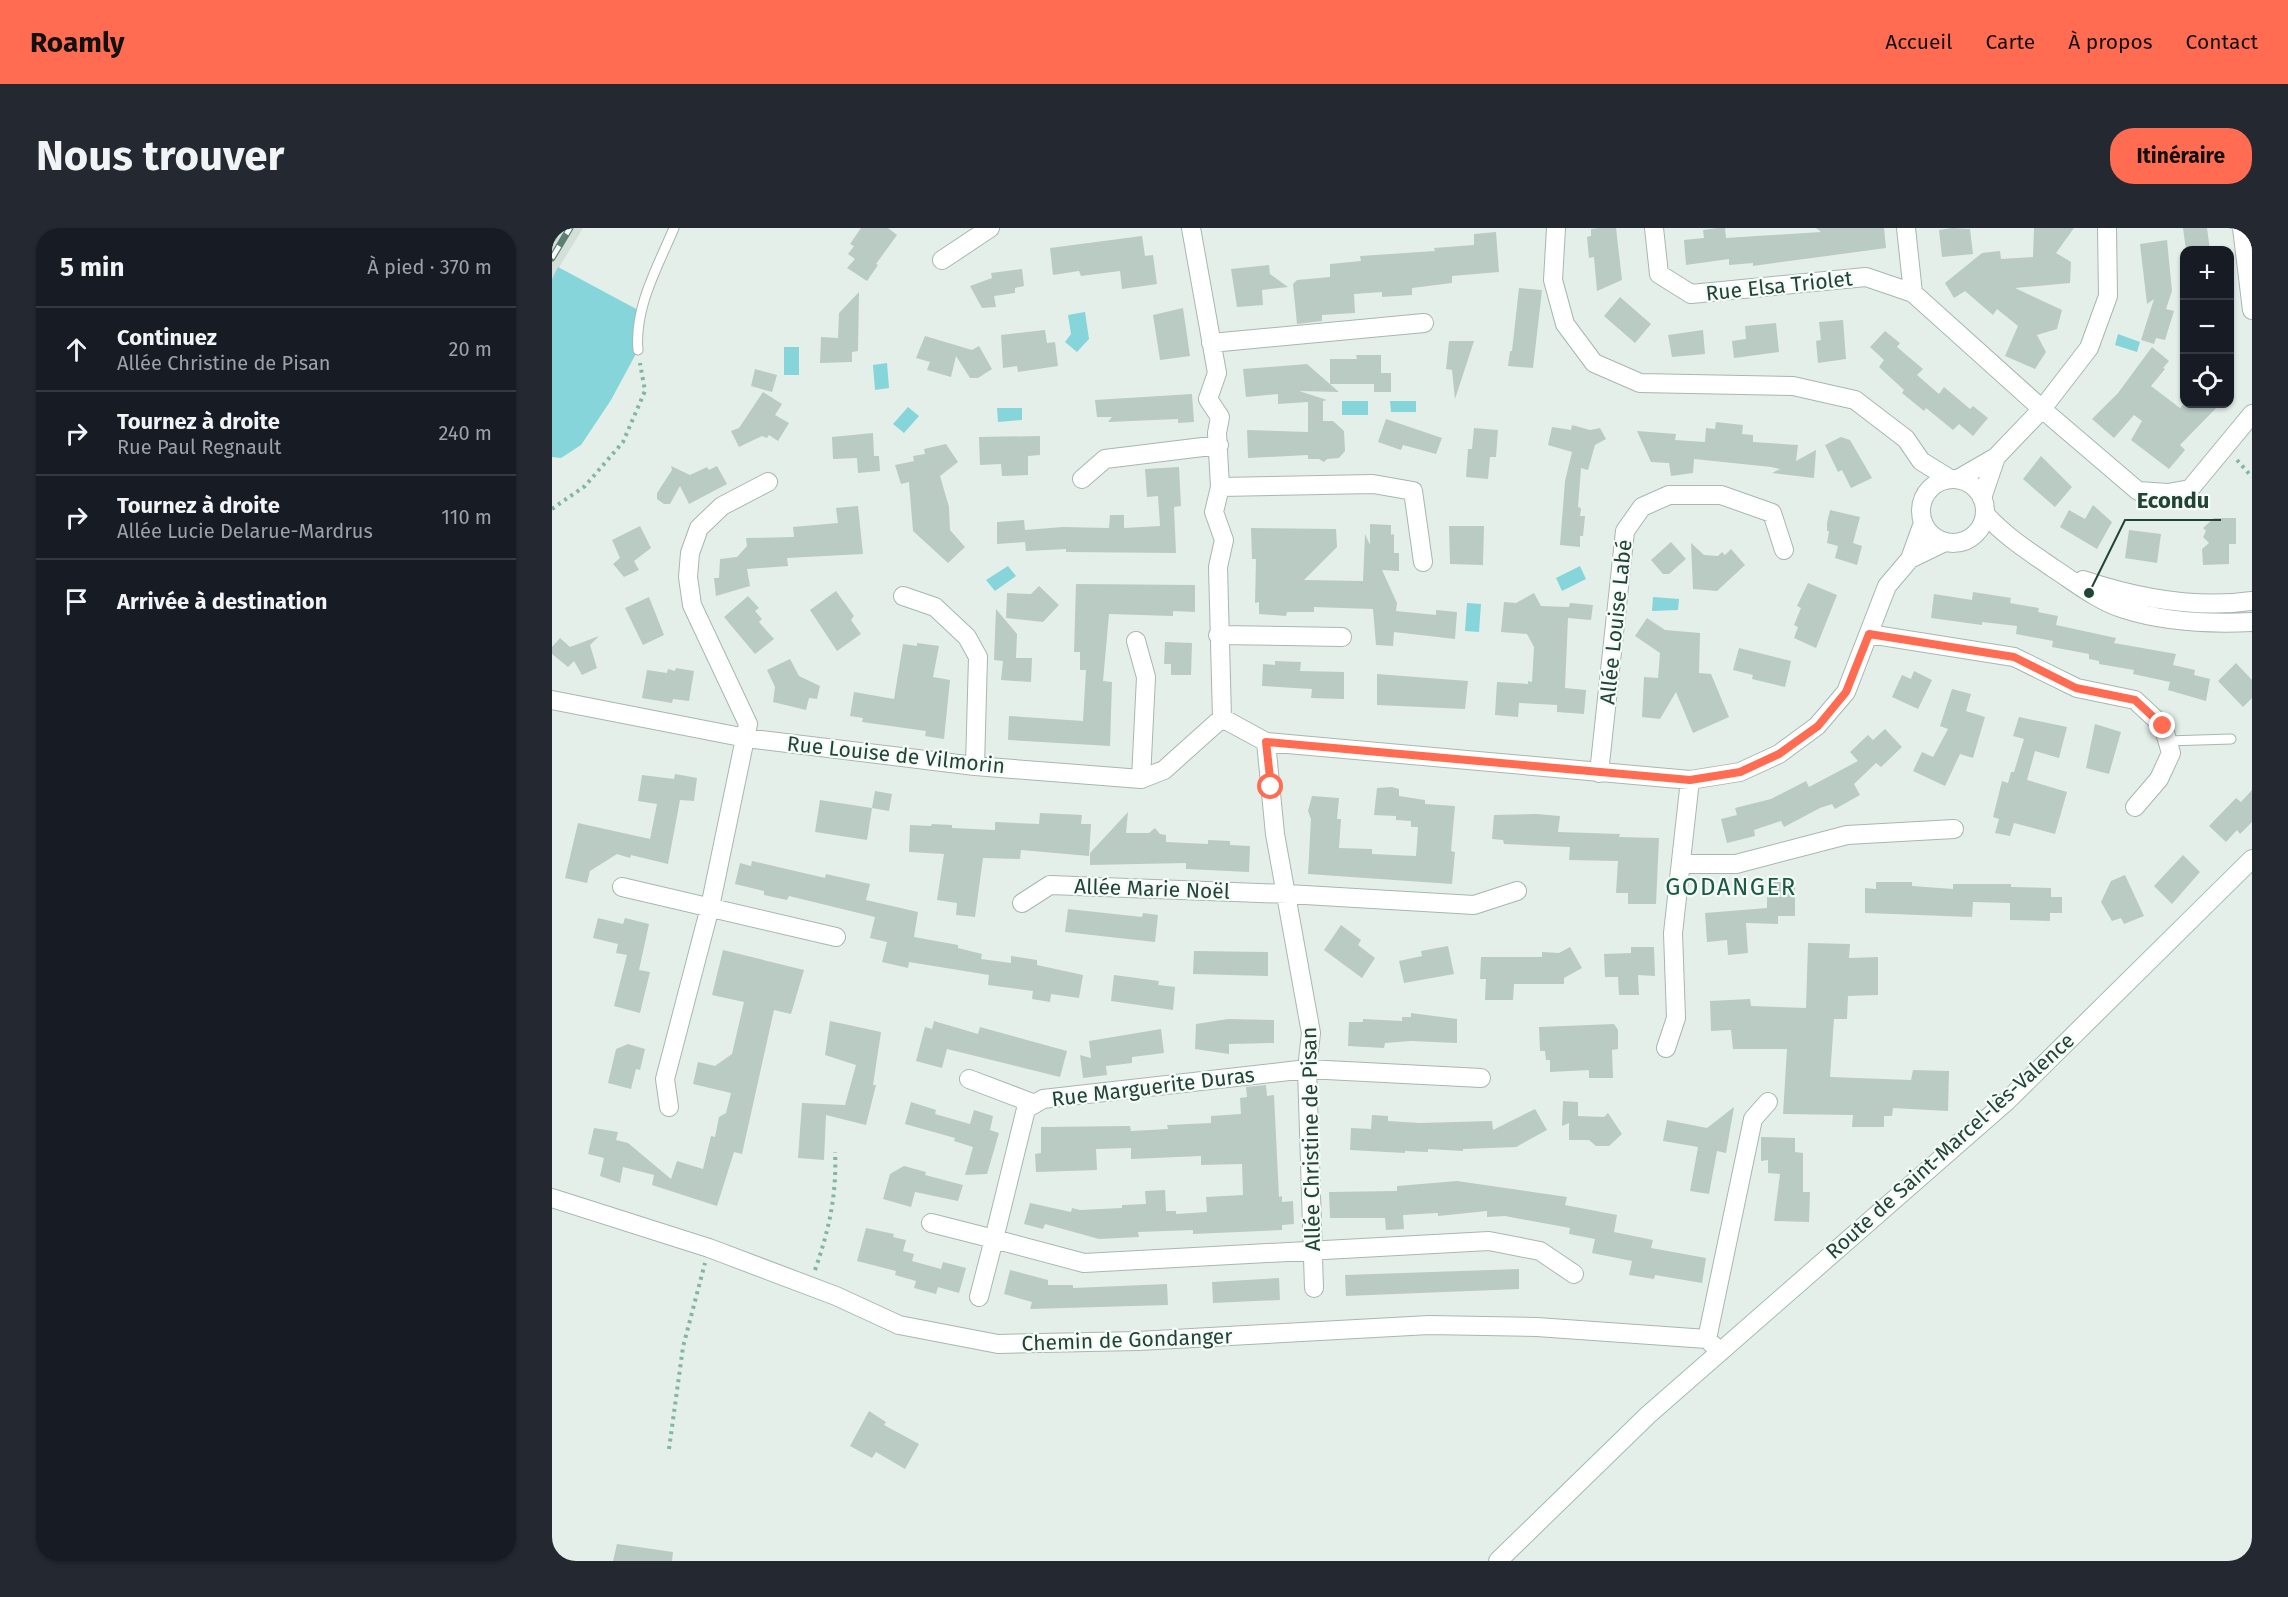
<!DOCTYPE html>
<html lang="fr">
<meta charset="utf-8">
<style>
body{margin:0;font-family:"Fira Sans",sans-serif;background:#242831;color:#f1f3f6}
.controls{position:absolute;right:18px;top:18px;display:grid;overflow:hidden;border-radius:12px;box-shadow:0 2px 4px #0004}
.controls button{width:54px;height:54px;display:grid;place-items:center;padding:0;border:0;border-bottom:2px solid #363941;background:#171b24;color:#f1f3f6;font:30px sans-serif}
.stop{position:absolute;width:18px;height:18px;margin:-14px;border:4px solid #ff6c52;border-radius:50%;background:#fff}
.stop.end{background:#ff6c52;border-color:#fff;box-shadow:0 2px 6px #0008}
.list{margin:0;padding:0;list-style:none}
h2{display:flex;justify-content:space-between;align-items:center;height:78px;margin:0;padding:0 24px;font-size:26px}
h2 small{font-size:20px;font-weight:400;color:#9ea1a6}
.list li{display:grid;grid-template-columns:39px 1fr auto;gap:18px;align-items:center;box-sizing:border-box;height:84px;padding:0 24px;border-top:2px solid #363941}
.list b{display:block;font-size:22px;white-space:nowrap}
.list p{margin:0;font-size:20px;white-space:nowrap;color:#9ea1a6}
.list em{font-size:20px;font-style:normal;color:#9ea1a6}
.icon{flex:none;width:33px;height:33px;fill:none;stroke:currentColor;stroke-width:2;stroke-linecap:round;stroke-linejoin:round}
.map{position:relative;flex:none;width:1700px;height:1333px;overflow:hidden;border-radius:24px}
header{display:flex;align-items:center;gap:36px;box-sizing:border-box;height:84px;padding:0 30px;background:#ff6c52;color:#111}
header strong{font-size:28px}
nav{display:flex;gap:33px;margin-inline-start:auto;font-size:21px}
.intro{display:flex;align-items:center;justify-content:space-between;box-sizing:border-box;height:144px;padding:0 36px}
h1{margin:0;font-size:42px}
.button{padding:15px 27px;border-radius:24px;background:#ff6c52;color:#111;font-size:21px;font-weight:700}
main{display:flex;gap:36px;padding:0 36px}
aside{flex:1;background:#171b24;border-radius:24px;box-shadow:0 2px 4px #0004}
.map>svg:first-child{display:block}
</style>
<header>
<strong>Roamly</strong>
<nav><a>Accueil</a><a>Carte</a><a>À propos</a><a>Contact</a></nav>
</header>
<div class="intro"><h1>Nous trouver</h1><a class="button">Itinéraire</a></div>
<main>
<aside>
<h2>5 min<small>À pied · 370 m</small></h2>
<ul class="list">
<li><svg class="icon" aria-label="ahead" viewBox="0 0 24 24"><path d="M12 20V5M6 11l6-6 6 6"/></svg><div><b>Continuez</b><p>Allée Christine de Pisan</p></div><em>20 m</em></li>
<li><svg class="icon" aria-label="right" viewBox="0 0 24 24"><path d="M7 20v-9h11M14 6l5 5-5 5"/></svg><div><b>Tournez à droite</b><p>Rue Paul Regnault</p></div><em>240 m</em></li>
<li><svg class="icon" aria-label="right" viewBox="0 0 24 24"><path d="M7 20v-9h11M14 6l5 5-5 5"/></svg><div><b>Tournez à droite</b><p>Allée Lucie Delarue-Mardrus</p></div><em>110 m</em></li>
<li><svg class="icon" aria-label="arrive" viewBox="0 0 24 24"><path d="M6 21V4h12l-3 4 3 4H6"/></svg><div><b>Arrivée à destination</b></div></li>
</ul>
</aside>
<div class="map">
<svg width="1700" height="1333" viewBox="0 0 1700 1333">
<rect width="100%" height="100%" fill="#e4efe9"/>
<path fill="#d2e0d8" d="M0,0H31L0,51Z"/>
<path fill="#86d5da" d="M6,39L88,83L86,122L59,172L29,217L9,230L0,229V51Z
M533,84L537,111L525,124L513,114L519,106L516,87Z
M1566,106L1588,114L1585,124L1563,117Z
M232,119H247V147H232Z
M335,135L337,160L323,162L321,137Z
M790,173H816V187H790Z
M838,173H864V184H839Z
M356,179L367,188L352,205L341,196Z
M445,180H470V192L446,194Z
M456,338L464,348L443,363L434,352Z
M1028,338L1034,351L1010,363L1004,350Z
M1101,369L1127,371L1126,382L1100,383Z
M915,375L929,376L927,404L913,403Z"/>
<path fill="#b9cbc2" d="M309,0H336L345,7L324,36L326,37L315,53L295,40L303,31L296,26L302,18L298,16Z
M1047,0H1064L1070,52L1045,63L1042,29L1037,30L1035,9L1039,8V1Z
M1166,0H1173L1174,10L1269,4L1264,0H1332L1334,20L1201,38V35L1177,37V31L1134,37L1132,12L1152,10L1151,2Z
M1400,0L1418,1L1421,26L1390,29L1387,2Z
M1482,0H1522L1504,25L1519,34L1518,55L1463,60L1510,82L1505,101L1485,107L1494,124L1483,141L1453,128L1466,98L1445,81L1441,87L1413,63L1402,70L1393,55L1430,25L1448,23L1449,31L1481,29Z
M1631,0H1655L1658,22H1634Z
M944,4L947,44L900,48V55L860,60V67L830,69V64L802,66L803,85L770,87V93L745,96L741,56L745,52L778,49V36L809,33L808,28L883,23L882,20L922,17V6Z
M590,8L593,28L601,27L605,56L570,61L568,43L529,48L527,43L501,47L498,20Z
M1615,12L1620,63L1614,81L1622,83L1613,112L1604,110L1602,116L1589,112L1602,71L1595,76L1588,16Z
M717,37L718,46L736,59L710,62L711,77L685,79L679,41Z
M470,41L472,58L463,60V65L442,68L444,79L430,80L418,58L440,50L439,45Z
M967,60L990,62L981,140L956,138L958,123H960Z
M307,64L306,123L300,124V134L268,135L269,109L286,110L287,85Z
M1068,69L1099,96L1083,115L1052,88Z
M631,80L638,128L608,132L601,87Z
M1291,92L1294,131L1266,135L1264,113L1269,112L1267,94Z
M1224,95L1227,124L1182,130L1180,113L1194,111L1193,98Z
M493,102L495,115L503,114L506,138L466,144L465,138L451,140L449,107Z
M1151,102L1153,126L1120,129L1116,107Z
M1333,103L1348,115L1345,119L1371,141L1365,147L1387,166L1392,159L1418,181L1421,178L1436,190L1421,208L1407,196L1401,202L1374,180L1372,183L1350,165L1352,162L1327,139L1332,132L1318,119Z
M373,108L420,122L427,118L440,141L426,150H418L404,128L399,149L375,142L378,134L364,130Z
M897,113H922L903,171L900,142L894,141Z
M1600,119L1617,133L1611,140L1613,141L1599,158L1628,180L1632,176H1668L1628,217L1633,222L1617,241L1579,212L1590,193L1582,187L1562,210L1540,191L1566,165Z
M804,127H829V145H839V164H822V156H778V131H805Z
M755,136L787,164L747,163L775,172L771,173V193H781L792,203L793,223L787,230L775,231L772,234L767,231H756V227L696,230L695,202L756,204V174L726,176V166L694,169L691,141Z
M203,141L225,147L220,164L199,158Z
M211,164L230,176L223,187L237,195L226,213L217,207L215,210L210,208L187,219L179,203L187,200Z
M640,166L642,194L626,195V191L556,194L560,189H545L543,172Z
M834,191L890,210L884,226L851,217L849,222L826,214Z
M1164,194L1191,197L1190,206L1201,207V214L1246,217L1244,233L1264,222L1262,250L1220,245L1228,241L1219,239L1142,231L1141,245L1119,248L1117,235L1099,234L1085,203L1124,206L1123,212L1153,214L1154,200L1163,201Z
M1020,197L1038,202L1048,200L1054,211L1043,217L1036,242L1029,240L1026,279L1029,280L1028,288H1033L1031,308H1028V319L1008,317L1013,253L1020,224L996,217L1000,199L1019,202Z
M922,200L946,202L944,229H938L936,251L914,249L916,221H920Z
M321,205L322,228H327L328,243L306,245L305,230L281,231L280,209Z
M488,208V227L476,228V247L450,248L449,236L428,237L427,209Z
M1289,209L1298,212L1320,250L1299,260L1290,242L1286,244L1273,217Z
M394,216L406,234L388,248L397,279L398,302L413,319L396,335L361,303L357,254L349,256L343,237L362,233L361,228L373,226L372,221Z
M1489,228L1520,259L1503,279L1471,251Z
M119,238L138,247L155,239L157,242L165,238L175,256L137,276L128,258L118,276H112L105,271V265L120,242Z
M627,239L629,278L622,279L624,325L514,324V321L474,323L473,314L445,316V294L472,292L473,302L511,299L557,300L558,287H572V300L608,298L606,268L595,269L593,241Z
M1541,277L1560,294L1545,321L1508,299L1517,282L1533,291Z
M306,278L311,326L235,330L236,338L195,341L198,358L164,368L162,350H167L168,331L185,329L195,318L194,310L242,309L241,299L286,295L284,280Z
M1278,282L1308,289L1301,315L1310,318L1305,337L1283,330L1286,318L1275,315L1277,303H1275V295Z
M1662,290H1684V316H1677V336L1651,337L1650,321L1657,315L1651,309L1654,303L1651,300Z
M818,296L839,297V307L842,306V325H847V343L830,342L845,375L844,383L884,387V382L905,384L903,411L842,404L841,418L824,417L821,381L762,379V384H735L734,388L707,386V374L703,375L704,331H700L699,300L784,301L785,319L752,352L811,353L813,306L818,317Z
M88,298L99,320L82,333L87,342L72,349L61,336L68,330L60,312Z
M897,298H932L931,337L898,336Z
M1577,302L1609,306L1605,335L1573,330Z
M1119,314L1134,331L1117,346H1111L1099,332Z
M1139,315L1152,327L1166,328L1170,324L1173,327L1179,321L1193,337L1165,363L1141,361Z
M1256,355L1285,367L1264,420L1242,410L1246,399L1242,397L1249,380L1245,378Z
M524,356L643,357V384L621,383V388L557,386L551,453L560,454L558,518L456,512L457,488L531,493L534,442H528V424H522Z
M487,358L507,377L491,394L454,390L455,365L479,366Z
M284,363L302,388L299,392L309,406L285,423L258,382Z
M1421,364L1459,370L1458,375L1487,380L1486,384L1506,388L1504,397L1564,410L1562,415L1624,426L1621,437L1643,442L1642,447L1658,451L1654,473L1616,462L1618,454L1581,446L1582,442L1547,436V433L1537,431V426L1500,419L1501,413L1464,406L1465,398L1430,394V397L1379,390L1382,366L1420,372Z
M982,365L989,378L1017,379L1018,375L1041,377L1039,392L1016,390L1013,460L1034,462L1032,486L1005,484V477L967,475L966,489L943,487L945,454L976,456V453L980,454L982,419L975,406L949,404L952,374L964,375Z
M196,368L207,380L203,383L210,391L207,394L222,411L203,426L172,389Z
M97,369L112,407L91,417L73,380Z
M444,381L465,406L464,430H480L479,454L449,452L451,433L442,432Z
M1095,390L1113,402L1148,405L1147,445L1159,446L1177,489L1141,505L1124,464L1108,491L1090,489L1092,449L1106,450L1108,425L1083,408Z
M47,408L38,417L45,440L30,447L22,433L16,439L0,426V419L8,410L18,419Z
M613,414L640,415L639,447H619V436H612Z
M365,415L387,418L381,449L398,452L392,511L373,508L374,503L310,494L311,490L298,488L302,464L342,471L351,416L365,418Z
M1187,420L1239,433L1233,459L1200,451L1201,447L1181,442Z
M238,431L247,448L268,458L265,471L257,470L254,482L221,474L223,459L215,442Z
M723,433L749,434L748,443L792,444V471L759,470L760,461L710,458L711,436L723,437Z
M1684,435L1700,452V470L1691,479L1666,453Z
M124,440L142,443L137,473L121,471L120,475L90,470L95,442L115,445L116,441L123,443Z
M1362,443L1380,452L1366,481L1340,469L1350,447L1359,451Z
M825,446L916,453L913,481L825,477Z
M1400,461L1419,466L1414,483L1433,489L1421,530L1408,526L1393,558L1361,543L1370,524L1381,529L1396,501L1388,498Z
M1467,489L1515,499L1507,530L1483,523L1475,552L1515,564L1503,606L1462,595L1458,608L1443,605L1447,591L1441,589L1450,553L1456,555L1459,544H1462L1472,511L1461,508Z
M1543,496L1569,504L1557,546L1534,540Z
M1333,501L1350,519L1329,539L1324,535L1302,556L1308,567L1283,581L1280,576L1268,580L1232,599L1229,593L1202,602L1203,608L1175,615L1169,591L1185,587L1183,580L1219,571L1254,553L1257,559L1306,533L1298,524L1316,507L1321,512Z
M123,546L145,550L142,573L128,572L116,636L79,627L78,630L65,626L38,643L35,655L13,650L26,595L98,611L105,576L86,573L90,547L122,551Z
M840,559L847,561V568L873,572V576L903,578L899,623L903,624L900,656L756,646L759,591L756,583L760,568L787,570L785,591H789L787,620L820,621V626L864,628L866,599H859V593L844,592V588L822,587L825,560Z
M1700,562V594L1688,606L1685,602L1674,614L1657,598L1684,570L1689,574Z
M323,563L340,566L337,583L320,580Z
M268,572L320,580L315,612L263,604Z
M576,584L574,605H597L603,600L608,606L614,607V614L656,616V612L678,613V617L698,618L697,644L634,641V635L538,637V625Z
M488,585L530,587L529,596H539L537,628L469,622L468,631L431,630L423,689L404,687L405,675L385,672L392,626L357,624L358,597L379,598L380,596L400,597V600L443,602V594L487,596Z
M984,586L1008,588L1006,604L1068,606L1067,609L1107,610L1104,676H1076V665H1064L1066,633L1017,632L1018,619L952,616L951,612L940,611L942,587Z
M1631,627L1648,644L1620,676L1602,658Z
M200,633L273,650L274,646L318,656L314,672L366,684L362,709L406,717V720L430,726L429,731L459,735V728L485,732V737L531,747L527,770L499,766L498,774L480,771L481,763L436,757L437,747L357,734L356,740L330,734L335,714L318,710L323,689L237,668L235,672L212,667V663L183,656L188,635L199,638Z
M1573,647L1592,688L1572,696L1569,690L1560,693L1549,674L1559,653Z
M1215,654H1243V688H1226V696L1194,695L1196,725L1176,727L1175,712L1155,714L1153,685L1215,680Z
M1324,654H1360V658L1401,661V656H1459V659L1499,660V669H1510V685H1498V693L1458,692V675L1421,674L1420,689L1313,685V660L1324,661Z
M516,681L590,689L591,685L606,687L603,714L513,704Z
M46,690L71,696L73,690L97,696L87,742L98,744L88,785L62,778L75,727L64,725L66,716L41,710Z
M789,697L809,712L806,717L823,730L810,750L772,722Z
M1256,715L1298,716L1297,730L1326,729V767L1296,768L1295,791H1282L1278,849L1359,852L1361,842L1397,843L1396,883L1341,880L1340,888H1332V899H1300L1301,887L1231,886L1235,821H1181L1179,802L1159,803L1158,773L1198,771L1199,778L1254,780Z
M896,718L902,746L852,755L847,733L870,728L869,723Z
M1018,719L1030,740L1012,750V756H962L961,772H933L934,751H928L929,729H990V724L1007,725Z
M1079,719H1102L1103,748L1086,747L1087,767H1067L1066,749H1053L1052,726L1079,725Z
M171,722L252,742L239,786L222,782L190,926L182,924L165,978L100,957L102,947L71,939L68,955L48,948L52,930L36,926L42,900L66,904L64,912L76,915L119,951L125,933L151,941L159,908L163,909L167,889L174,885L179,865L141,856L146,834L163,838L180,826L192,774L160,767Z
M642,723L716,724V748L641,746Z
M562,747L607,753L606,757L623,759L621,782L559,773Z
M859,785L905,791V815L859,813L833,815L832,820L796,818L797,794H811V791L850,793V789H859Z
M676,791L722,792V815L677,816V826L643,821L644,796Z
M278,793L329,804L321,857H324L314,897L274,887L272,932L246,930L250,875L293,877L304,837L273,827Z
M382,793L426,806L428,799L515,823L508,849L395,821L390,840L364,833L373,799L380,801Z
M1062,796L1066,802V821L1060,822L1061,850H1037V842L998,844V832H994L993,823H988L987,799Z
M609,801L612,825L580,829V835L554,838L555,847L531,850L528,827L539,830L537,813Z
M76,816L93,821L88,842L84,841L79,861L56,855L64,821Z
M714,857L715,868L722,867L727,969L730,968V974L741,973L742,996L730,997V1002L641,1006V1002L586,1004L587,1009L547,1011L493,996L491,1001L472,996L478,975L519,984L520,980L528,982L570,980V977L594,976L593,963L613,962L614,983H624V986L655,984L654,969L691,967L690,936L649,937V928L579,931V920L544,921L545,942L484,944L483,926L489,925V899L578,898L579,903L616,901L615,897L659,895V888L689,886L688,870L695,869L694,859Z
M1011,873L1026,874V888L1052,889L1056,885L1070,906L1057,918H1044L1037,912H1017V895L1010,898Z
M359,874L384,882L383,886L418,896L422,882L441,888L438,902L447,905L435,946L413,947L421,919L402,913L403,910L353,896Z
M1182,879L1174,925L1165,923L1157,966L1138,963L1146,919L1111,913L1115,892L1155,900Z
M983,881L995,902L964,919L911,921V923L876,921V924L853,923V925L798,922L799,900L819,901L820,887L836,888V893L868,895L940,893L941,902Z
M1209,909L1243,910V924L1251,925V964H1258L1257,994L1222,993L1228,946L1216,945V932L1209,933Z
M352,938L374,944L373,947L411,957L406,973L363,964L359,979L331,971L338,946Z
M905,953L1015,969L1013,977L1065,987L1062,1004L1101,1012L1099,1020L1154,1030L1150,1055L1103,1047L1102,1051L1077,1047L1080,1033L1040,1025L1043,1011L1017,1006L1018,1000L953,988L935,989V983L886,988V985L851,987L852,1001L834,1002L833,990H778L777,964L845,963V958Z
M314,1000L342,1006L341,1009L354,1012L351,1023L362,1026L360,1033L389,1041L391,1034L414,1040L407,1065L386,1059L384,1066L362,1060L364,1053L343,1047L344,1043L305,1033Z
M967,1041V1061L794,1068L793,1047Z
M458,1042L496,1052V1057H521V1060L615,1056L616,1077L478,1081L480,1074L452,1066Z
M727,1050L728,1072L661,1075L660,1054Z
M317,1183L334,1194L332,1197L367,1216L353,1241L324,1224L320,1230L298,1218Z
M65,1316L121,1324L120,1333H61Z"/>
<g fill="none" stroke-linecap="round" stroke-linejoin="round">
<g stroke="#a6b8b0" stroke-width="11">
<path id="service" d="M86,122C82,80 106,38 122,0
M1615,513L1679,511"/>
</g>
<g stroke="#a6b8b0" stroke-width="20">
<path id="minor" d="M639,0L665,145L656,171L668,189L665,205L668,259L662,284L672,312L666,339L670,490
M1102,0L1107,46L1139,66L1314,49L1361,65
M1354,0L1361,65L1490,181L1444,229L1406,251
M1555,0L1556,68L1537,120L1490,181L1586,263L1616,265L1638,261L1700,186
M1690,0L1700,82
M390,32L438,0
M659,115L872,95
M530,251L553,231L667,217
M668,259L821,256L861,263L871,334
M1430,270L1444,229
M1358,331L1393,314
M351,368L383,379L415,409L426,429L423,538
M1317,406L1462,429L1525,460L1583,472L1611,498L1619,525L1607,551L1583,579
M666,407L790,409
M584,413L594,449L589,551
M0,472L194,510L423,538L589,551L612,542L670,490
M670,490L714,514L1138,552L1188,544L1227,526L1265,498L1294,464L1335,358L1358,331L1371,295
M714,514L723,606L759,805L755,841L762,1060
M1047,545L1073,303L1090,279L1117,267H1169L1220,285L1232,322
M1129,636H1184L1295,607L1402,601
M70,659L284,709
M470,675L498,657L736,666L922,677L965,663
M1114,820L1124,790L1121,705L1138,552
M929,850L755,841L491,871L474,881L442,1011L532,1035L937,1013L988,1023L1022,1046
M417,851L483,876
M117,879L113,851L158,679L196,496L140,377L136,349L138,325L147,300L170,278L216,254
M0,970L157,1020L284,1068L347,1097L446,1116L586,1113L877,1097L985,1099L1155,1111L1168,1124
M379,995L442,1011L427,1069
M1155,1111L1201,891L1216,874"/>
</g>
<g stroke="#a6b8b0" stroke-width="20">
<path id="tertiary" d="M1004,0L1001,52L1013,96L1042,135L1088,155L1241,158L1303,172L1354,211L1369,233L1398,251
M1369 283a32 32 0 1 1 64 0a32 32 0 1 1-64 0Z
M1433,286C1453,308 1476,323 1501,340C1524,355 1546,373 1572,381C1612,394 1658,396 1700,394
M1531,352C1585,370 1643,381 1700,373"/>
</g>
<g stroke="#a1bcb0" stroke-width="20">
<path id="secondary" d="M946,1333L1096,1187L1455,873L1700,631"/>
</g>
<path stroke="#81b7a1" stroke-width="4" stroke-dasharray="3 4.5" stroke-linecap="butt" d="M1685,232L1700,249
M0,281L33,258L71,214L93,163L88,135
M263,1042C277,1002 285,966 283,924
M117,1221L131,1119L153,1035"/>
<use href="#service" stroke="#fff" stroke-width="9"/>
<use href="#minor" stroke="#fff" stroke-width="18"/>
<use href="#tertiary" stroke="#fff" stroke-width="18"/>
<use href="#secondary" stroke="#fff" stroke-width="18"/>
<g stroke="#5b7f72" stroke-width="7">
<path id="rail" d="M0,11L7,0
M0,30L18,0"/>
</g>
<use href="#rail" stroke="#f5fbf8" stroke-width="4.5" stroke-dasharray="14" stroke-linecap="butt"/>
</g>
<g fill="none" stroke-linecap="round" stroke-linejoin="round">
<path stroke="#ff6c52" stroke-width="8" d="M719,559L714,514L1138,552L1188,544L1227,526L1266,498L1294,464L1317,406L1462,429L1524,460L1583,472L1611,498"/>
</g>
<g text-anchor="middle" stroke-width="4.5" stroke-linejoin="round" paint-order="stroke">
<g font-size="21" fill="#214437" stroke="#f5fbf8">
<text transform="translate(1227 58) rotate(-6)" y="7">Rue Elsa Triolet</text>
<text transform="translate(1064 394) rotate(-84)" y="7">Allée Louise Labé</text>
<text transform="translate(344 527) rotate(6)" y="7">Rue Louise de Vilmorin</text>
<text transform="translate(600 661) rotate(2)" y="7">Allée Marie Noël</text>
<text transform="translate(601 859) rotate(-7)" y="7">Rue Marguerite Duras</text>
<text transform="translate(759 911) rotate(-91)" y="7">Allée Christine de Pisan</text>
<text transform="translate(1398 918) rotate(-42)" y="7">Route de Saint-Marcel-lès-Valence</text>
<text transform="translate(575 1112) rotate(-2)" y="7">Chemin de Gondanger</text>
</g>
<g font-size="24" letter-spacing="1.5" fill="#1a5943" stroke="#f5fbf8">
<text x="1179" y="667">GODANGER</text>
</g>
</g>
<path fill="none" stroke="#214437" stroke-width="2" d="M1537 365L1573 292H1669"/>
<circle fill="#214437" stroke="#f5fbf8" stroke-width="2" cx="1537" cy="365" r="6"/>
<g font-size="22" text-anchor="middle" font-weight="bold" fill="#214437" stroke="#f5fbf8" stroke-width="4.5" stroke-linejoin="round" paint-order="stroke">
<text x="1621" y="280">Econdu</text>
</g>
</svg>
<div class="controls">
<button>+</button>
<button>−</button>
<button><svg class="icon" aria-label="locate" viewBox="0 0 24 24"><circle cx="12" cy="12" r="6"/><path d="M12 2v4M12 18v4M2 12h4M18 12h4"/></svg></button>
</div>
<div class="stop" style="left:719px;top:559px"></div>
<div class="stop end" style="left:1611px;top:498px"></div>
</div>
</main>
